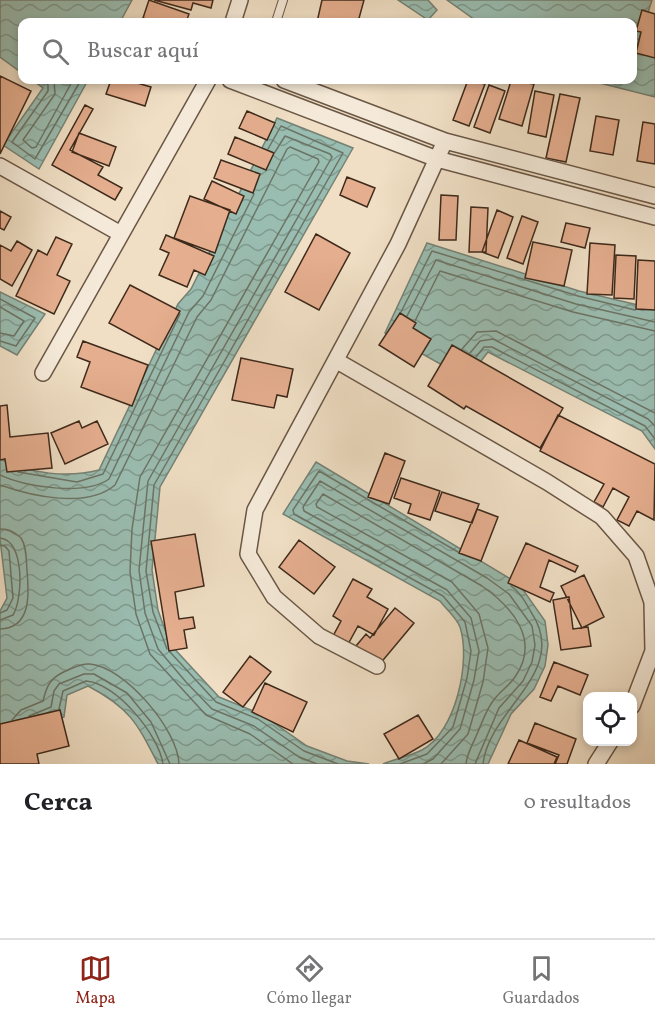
<!DOCTYPE html>
<html lang="es">
<meta charset="utf-8">
<style>
body{margin:0;font-family:Vollkorn,serif;background:#f2f2f2;color:#202124}
.controls{position:absolute;right:18px;bottom:18px;display:grid;overflow:hidden;border-radius:12px;box-shadow:0 3px 9px #0003}
.controls button{width:54px;height:54px;display:grid;place-items:center;padding:0;border:0;border-bottom:2px solid #e0e0e0;background:#fff;color:#202124;font:30px sans-serif}
.list{margin:0;padding:0;list-style:none}
h2{display:flex;justify-content:space-between;align-items:center;height:78px;margin:0;padding:0 24px;font-size:26px}
h2 small{font-size:20px;font-weight:400;color:#757577}
.icon{flex:none;width:33px;height:33px;fill:none;stroke:currentColor;stroke-width:2;stroke-linecap:round;stroke-linejoin:round}
.map{position:relative;flex:none;width:655px;height:764px;overflow:hidden}
.search{position:absolute;background:#fff;box-shadow:0 3px 9px #0003;left:18px;right:18px;top:18px;height:66px;display:flex;align-items:center;gap:15px;box-sizing:border-box;padding:0 21px;border-radius:12px;color:#757577;font-size:22px}
.sheet{height:174px;background:#fff}
nav{display:flex;justify-content:space-around;align-items:center;box-sizing:border-box;height:84px;border-top:2px solid #e0e0e0;background:#fff;font-size:16px;color:#757577}
nav a{display:grid;justify-items:center;gap:3px}
nav .on{color:#8f2418}
.map>svg:first-child{display:block}
</style>
<div class="map">
<svg width="655" height="764" viewBox="0 0 655 764">
<defs>
<pattern id="water-waves" width="16" height="10" patternUnits="userSpaceOnUse" patternTransform="scale(1.5)"><rect width="16" height="10" fill="#9abdb1"/><path d="M0 5q4-4 8 0t8 0" fill="none" stroke="#7f9a8f"/></pattern>
</defs>
<rect width="100%" height="100%" fill="#f0dfc5"/>
<filter id="stains"><feTurbulence type="fractalNoise" baseFrequency=".00333" numOctaves="4"/><feColorMatrix values="0 0 0 0 .2 0 0 0 0 .09 0 0 0 0 .02 0 0 0 .5 -.17"/></filter>
<radialGradient id="worn" r=".72"><stop offset=".6" stop-color="#630" stop-opacity="0"/><stop offset="1" stop-color="#630" stop-opacity=".3"/></radialGradient>
<path fill="url(#water-waves)" stroke="#758275" stroke-width="1.5" d="M0,0H132L120,22H22V73L0,57Z
M398,0H428L437,10L428,20Z
M447,0H652L635,53L655,57V97L588,80H632V22H478Z
M32,80H88L39,169L3,145L43,88Z
M277,118L353,148L160,487L152,570L158,610L170,644L219,697L261,714L307,746L347,761L369,764H158C137,723 130,708 88,686L67,695L64,717L34,728L0,764V611L7,598L0,539V459C30,474 68,478 99,470L178,304L191,289Z
M427,243L579,291L655,309V449L642,431L488,352L467,379L385,333Z
M0,292L45,314L17,355L0,346Z
M316,462L519,584L545,621L548,645L545,666L534,689L511,714L488,764H383C395,759 410,756 422,750C456,732 471,661 460,627C457,618 446,609 440,601L283,514Z"/>
<g fill="none" stroke-linecap="round" stroke-linejoin="round">
<path stroke="#6c7466" stroke-width="1.5" d="M43,80L48,85V91L12,142L35,159L81,80
M54,80L55,94L23,140L32,148L36,147L73,80
M275,152L285,136L330,154L332,157L148,481L139,570L145,613L158,649L186,682L212,709L254,726L299,757L317,764
M0,299L35,318L16,346L0,341
M0,307L24,321L14,336L0,333
M401,312L432,251L578,296L635,310
M407,316L436,260L576,304L655,322
M415,321L440,271L573,312L655,331
M462,349L477,332L496,331L655,413
M470,353L480,341L493,339L648,419L655,426
M476,357L484,347H492L645,426L655,439
M18,472L77,482L103,474L180,314
M0,475C25,487 85,496 109,479L189,312L203,296L254,194
M0,485C31,496 87,509 115,485L197,317L211,300L287,149L290,147L318,159L319,162L140,477L132,529L130,572L136,614L150,654L206,715L250,734L293,764
M0,529C8,529 15,532 21,538C27,547 26,560 27,570C29,593 32,628 0,629
M0,538C25,540 23,599 13,615L0,620
M0,545L5,546L9,551L13,598L7,610L0,613
M167,649L153,612L146,571L154,485L343,153L281,126L268,149
M170,652L216,702L258,719L304,751L338,764
M59,709L63,691L86,681C116,683 159,735 163,764
M29,716L51,707L54,691L59,684L84,674H94L127,693L151,722L170,764
M12,720L21,710L43,701C47,684 51,677 68,670C75,667 82,663 90,664C125,667 178,730 179,764
M400,764L427,754L453,727L467,678L471,651L465,622L443,596L294,514L293,510L319,471L458,552
M423,764L433,759L460,729L474,680L479,651L471,618L447,590L304,511L303,507L320,481L487,578L509,594L522,612L532,626L535,645L532,662L523,681L499,708L475,764
M441,764L468,734L483,682L488,648L479,614L452,582L317,507L316,504L323,494L482,586C512,607 541,640 515,677C509,686 499,692 493,701C486,710 482,723 477,734C473,744 467,753 466,764
M483,764C489,708 571,672 531,612C526,603 520,592 511,586"/>
</g>
<path fill="#e5ae8f" stroke="#3e2a1b" stroke-width="1.5" d="M149,0L189,14L186,22H156L143,18Z
M154,0H213L211,8L193,3L191,10Z
M322,0H364L358,22H317Z
M642,10L655,14V58L636,53L641,32L636,31Z
M0,76L31,91L0,154Z
M111,80H127L151,87L145,106L106,94Z
M468,80L485,84L469,126L453,120Z
M507,80L534,84L522,126L499,119L511,81Z
M489,85L505,91L490,133L474,127Z
M535,91L554,95L546,137L528,133Z
M560,94L580,98L566,162L546,158Z
M85,105L93,109L70,150L103,167L98,175L122,188L115,200L52,165Z
M247,111L275,123L267,140L239,128Z
M596,116L619,120L613,155L590,151Z
M643,122L655,124V164L637,161Z
M79,133L116,147L109,166L72,152Z
M235,137L274,153L266,170L228,154Z
M221,160L260,174L253,193L214,178Z
M347,177L375,188L367,207L340,195Z
M212,181L244,196L236,214L204,199Z
M441,195L458,196L456,240H439Z
M190,196L230,210L215,253L174,238Z
M471,207L488,208L486,252H469Z
M497,210L513,217L498,258L482,252Z
M0,211L11,217L4,230L0,228Z
M522,216L538,222L523,264L507,258Z
M566,223L590,228L585,248L561,242Z
M316,234L350,253L319,310L285,292Z
M166,235L214,256L205,275L194,270L187,287L159,275L169,253L160,249Z
M56,237L72,244L57,275L70,281L54,314L16,296L38,250L47,255Z
M17,241L32,250L12,286L0,279V245L11,251Z
M533,242L572,250L564,286L525,278Z
M590,243L615,245L612,295L587,294Z
M616,255L636,256L634,299L614,298Z
M638,260L655,261V310L636,309Z
M130,285L180,311L159,350L109,323Z
M400,313L416,323L413,328L431,339L414,367L379,345Z
M83,341L148,365L132,406L81,387L90,362L77,357Z
M452,345L563,408L540,448L466,406L464,409L428,386Z
M241,358L293,369L287,397L277,395L274,408L232,400Z
M7,405L10,437L48,433L52,468L7,472L5,459L0,460V406Z
M558,415L655,464L654,520L637,511L629,526L617,520L629,497L613,488L603,507L594,502L604,484L540,451Z
M79,421L82,428L97,421L108,444L65,464L51,433Z
M385,453L405,461L389,504L368,497Z
M401,478L440,491L430,520L408,513L411,504L394,498Z
M442,492L479,504L472,523L435,511Z
M477,509L498,517L481,561L459,553Z
M195,534L204,586L175,592L179,619L193,617L195,628L184,630L187,648L169,651L151,541Z
M299,540L335,567L314,594L279,567Z
M526,543L578,566L575,572L549,560L540,587L554,593L550,602L508,583Z
M584,575L604,617L582,628L561,586Z
M353,579L372,589L367,597L388,609L374,635L358,626L347,646L332,638L341,621L333,616Z
M569,597L573,629L588,627L591,646L561,650L553,600Z
M395,608L414,623L379,665L356,646L366,634L370,638Z
M250,656L271,672L243,707L223,692Z
M554,662L588,675L580,695L558,686L551,701L540,697Z
M265,683L307,702L293,732L252,712Z
M60,710L69,746L37,754L39,764H0V724Z
M418,715L433,739L399,759L384,734Z
M535,723L576,739L567,764H555L559,755L527,743Z
M519,740L557,757L554,764H508Z"/>
<g fill="none" stroke-linecap="round" stroke-linejoin="round">
<g stroke="#6a5746" stroke-width="10">
<path id="service" d="M276,22L283,0"/>
</g>
<g stroke="#6a5746" stroke-width="18">
<path id="minor" d="M233,22L240,0
M230,80L437,159L655,217
M284,80L445,141L655,196
M0,166L121,234
M337,361L547,482L602,517L636,556L652,602L653,651L632,706
M43,373L208,80
M377,666L319,636L274,597L248,554L255,510L398,244L445,141
M596,764L610,742"/>
</g>
<use href="#service" stroke="#f5ead9" stroke-width="8"/>
<use href="#minor" stroke="#f5ead9" stroke-width="15"/>
</g>
<rect width="100%" height="100%" filter="url(#stains)"/>
<rect width="100%" height="100%" fill="url(#worn)"/>
</svg>
<div class="controls">
<button><svg class="icon" aria-label="locate" viewBox="0 0 24 24"><circle cx="12" cy="12" r="6"/><path d="M12 2v4M12 18v4M2 12h4M18 12h4"/></svg></button>
</div>
<div class="search"><svg class="icon" aria-label="search" viewBox="0 0 24 24"><circle cx="10" cy="10" r="6"/><path d="M15 15l6 6"/></svg>Buscar aquí</div>
</div>
<section class="sheet">
<h2>Cerca<small>0 resultados</small></h2>
<ul class="list">
</ul>
</section>
<nav>
<a class="on"><svg class="icon" aria-label="map" viewBox="0 0 24 24"><path d="M3 6l6-2 6 2 6-2v14l-6 2-6-2-6 2zM9 4v14M15 6v14"/></svg>Mapa</a>
<a><svg class="icon" aria-label="directions" viewBox="0 0 24 24"><path d="M12 3l9 9-9 9-9-9zM9 14v-3h6M13 9l2 2-2 2"/></svg>Cómo llegar</a>
<a><svg class="icon" aria-label="saved" viewBox="0 0 24 24"><path d="M7 4h10v16l-5-4-5 4z"/></svg>Guardados</a>
</nav>
